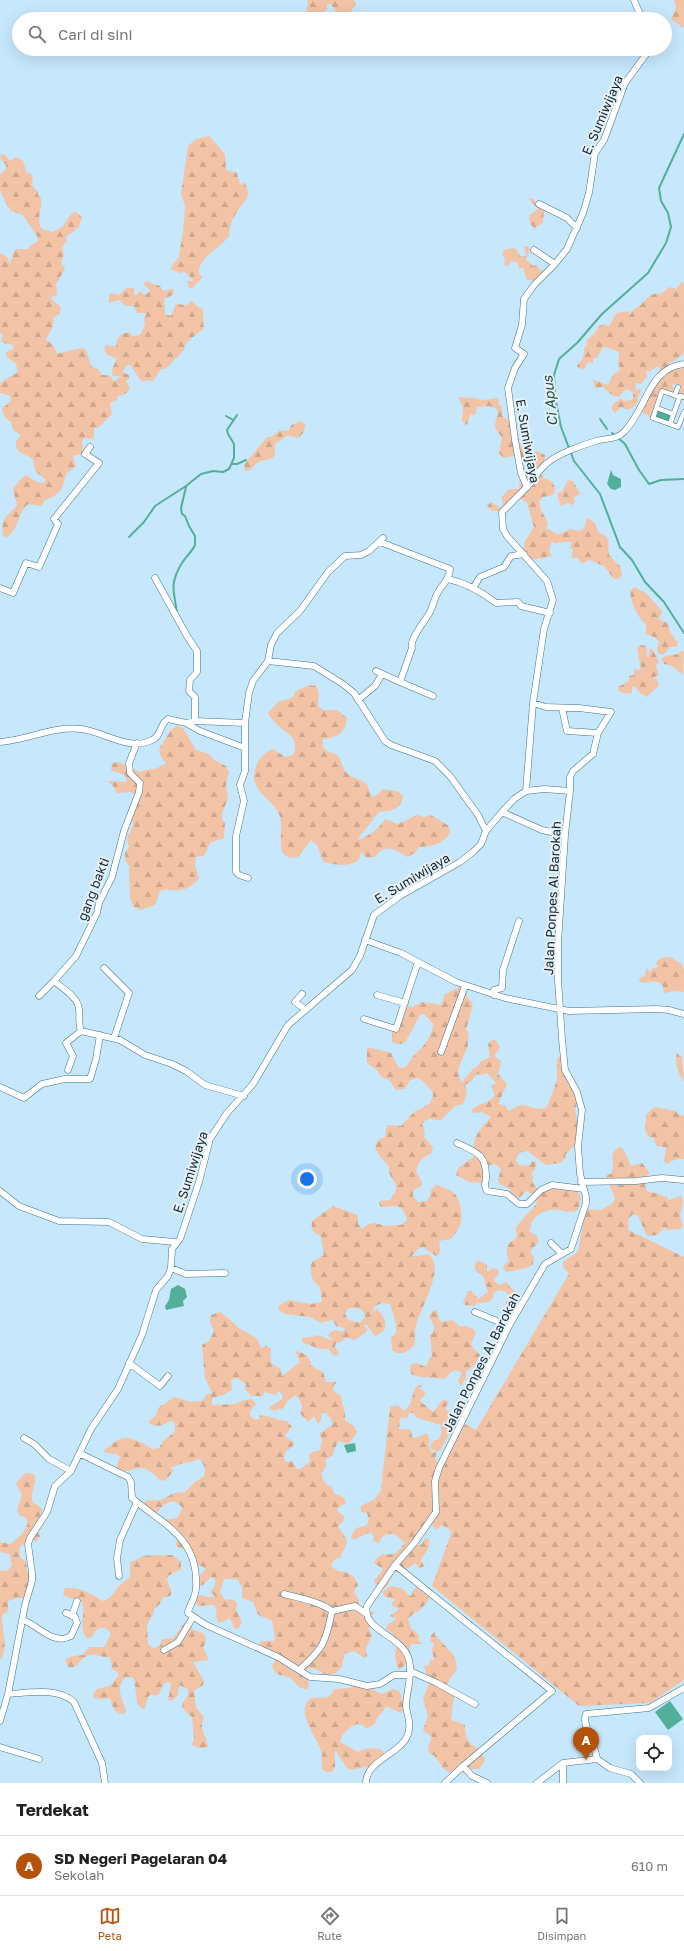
<!DOCTYPE html>
<html lang="id">
<style>
body{margin:0;font-family:"Golos Text",sans-serif;background:#f2f2f2;color:#222}
.controls{position:absolute;right:12px;bottom:12px;display:grid;overflow:hidden;border-radius:8px;box-shadow:0 4px 16px #0002}
.controls button{width:36px;height:36px;display:grid;place-items:center;padding:0;border:0;border-bottom:1px solid #e0e0e0;background:#fff;color:#222;font:20px sans-serif}
.you{position:absolute;left:307px;top:1179px;width:14px;height:14px;margin:-10px;border:3px solid #fff;border-radius:50%;background:#1a73e8;box-shadow:0 0 0 6px #1a73e833}
.badge{display:grid;place-items:center;width:26px;height:26px;border-radius:50%;background:#b45309;color:#fff;font-size:13px;font-weight:700}
.pin{position:absolute;translate:-50% -33px;filter:drop-shadow(0 1px 2px #0008)}
.pin::after{content:'';position:absolute;top:21px;width:14px;height:12px;background:inherit;clip-path:polygon(0 0,100% 0,50% 100%)}
.list{margin:0;padding:0;list-style:none}
h2{display:flex;justify-content:space-between;align-items:center;height:52px;margin:0;padding:0 16px;font-size:17px}
h2 small{font-size:13px;font-weight:400;color:#767676}
.list li{display:grid;grid-template-columns:26px 1fr auto;gap:12px;align-items:center;box-sizing:border-box;height:60px;padding:0 16px;border-top:1px solid #e0e0e0}
.list b{display:block;font-size:15px;white-space:nowrap}
.list p{margin:0;font-size:13px;white-space:nowrap;color:#767676}
.list em{font-size:13px;font-style:normal;color:#767676}
.icon{flex:none;width:22px;height:22px;fill:none;stroke:currentColor;stroke-width:2;stroke-linecap:round;stroke-linejoin:round}
.map{position:relative;flex:none;width:684px;height:1783px;overflow:hidden}
.search{position:absolute;background:#fff;box-shadow:0 4px 16px #0002;left:12px;right:12px;top:12px;height:44px;display:flex;align-items:center;gap:10px;box-sizing:border-box;padding:0 14px;border-radius:22px;color:#767676;font-size:15px}
.sheet{height:112px;background:#fff}
nav{display:flex;justify-content:space-around;align-items:center;box-sizing:border-box;height:56px;border-top:1px solid #e0e0e0;background:#fff;font-size:11px;color:#767676}
nav a{display:grid;justify-items:center;gap:2px}
nav .on{color:#b45309}
.map>svg:first-child{display:block}
</style>
<div class="map">
<svg width="684" height="1783" viewBox="0 0 684 1783">
<defs>
<pattern id="forest-firs" width="22" height="20" patternUnits="userSpaceOnUse"><rect width="22" height="20" fill="#f2c4a5"/><path d="M5 1l3.5 6h-7zM16 11l3.5 6h-7z" fill="#cea88e"/></pattern>
</defs>
<rect width="100%" height="100%" fill="#c7e7fc"/>
<path fill="#f2c4a5" d="M452,1412L459,1416L440,1451L432,1450L430,1445L434,1440H438L441,1434V1426Z"/>
<path fill="url(#forest-firs)" fill-rule="evenodd" d="M308,0H354L356,4L350,13L349,19H337L334,8L330,4L327,5V10L322,12L321,19H306Z
M674,0H684V27L681,28L679,24L671,20L676,7Z
M209,136L225,154L226,170L237,173L240,184L245,183C251,198 247,198 239,209C233,217 229,226 229,236C220,249 197,257 199,274L203,277L192,288H189L187,281H194L185,272L180,273L170,269L179,257L184,223L185,206L181,194L188,146L196,139Z
M1,154L5,155L10,161L16,157L23,161L26,172L33,175L32,186L38,192V195L41,198C43,209 35,218 42,229L53,232L63,226L72,213L76,212L82,217L79,227L66,237L67,241L62,247L64,254L61,262L65,269L56,284L57,295L50,298L61,307L59,314L53,318C56,326 48,333 46,340L52,344L58,354C66,351 74,349 83,348L86,350L91,366L98,369L102,375H109L114,381L118,379L120,376H113C110,368 115,365 117,358L107,355L104,348L106,345L116,347L117,339L122,334L129,332L132,336L140,335L145,325L144,317L146,316L145,313H137L134,306H126C117,298 120,300 109,303V295L111,293L119,295L127,288H134V295L138,294L139,291L146,295L150,290L144,285L145,281L160,286L163,291L173,289L174,294L164,299L165,314L171,316L176,304L186,305L192,301L199,308H202C205,315 202,320 204,328L187,342L183,351L165,369H161L153,381H141L130,365L126,366L123,372L129,375V379L126,381L130,388C127,394 124,395 117,396V400L110,403L112,414L98,428H94V435L93,439L84,438L82,441L83,452L79,455H74L73,458L76,466L66,474L62,489L53,497L45,500L41,506L28,504C17,513 21,527 7,537L3,536C0,516 8,517 17,505L13,489L20,480L26,475L36,482L43,483L46,480L35,471L33,459C25,453 14,454 16,441L21,435L13,430L11,422C5,419 3,415 2,409L11,400L10,396L0,393V383L18,372L16,364L6,356V352L13,349V345L4,343L1,340L3,336L0,332V253L7,257L10,264L14,251L17,249H29L31,245L37,242L38,238L23,215L11,211L8,207L0,191V174L6,169V165L0,158Z
M528,198H533L536,203L544,208L543,223L536,227L535,230L530,223L529,216L538,209Z
M527,246L530,249L526,260L533,266L537,265L539,269L544,272L535,281L527,280L523,268H519L517,262L511,261L508,266L504,265L505,259L502,254L504,250L512,248L516,249L520,256L523,257L526,255L524,247Z
M682,282L684,283V352L680,357L668,364L676,369L684,365V397L679,393L682,386L675,384L672,385L674,390L672,393L660,391L656,400L658,403L654,407L652,417H649L647,414H643L642,410L648,399L650,400L649,398L661,371L658,366L650,371H646L647,377L641,384L635,383L636,389L634,392L626,389L619,397L612,395L603,387L595,388L593,380L608,385L613,375L619,371L620,368L618,364L619,352L605,347L602,348L597,358H593V364L590,362L587,364L584,370L581,368L578,369L577,365C582,362 585,354 584,348L587,345V340L595,333L599,326L605,324L608,326L610,325L616,313L629,311L630,315L634,309C645,306 647,291 661,294L669,287L676,289Z
M637,389H640L641,392L638,395V401L636,405L628,410L621,407L615,413L612,410V405L620,399L625,401L633,399V394Z
M458,397L474,398L483,400L496,398L499,400V405L502,406V416L510,421C509,448 522,437 527,452L532,454L537,451L545,455L544,465L540,473L544,478L553,482L555,490L553,495L543,497L539,501L541,510L548,523L546,528C558,534 557,537 570,529L580,531L584,529L587,518L595,523L598,532L606,536L608,540L609,555L620,566L622,575L619,579H614L604,566L589,560L582,564L578,558H571L573,550L570,548L572,542C564,541 559,544 551,542L549,551L552,556L531,560L523,552L525,541L534,527L527,503L522,499L516,500L503,511H492L487,506L491,502L503,509L502,497L509,489H519L520,477L528,472V466L517,454C509,457 505,461 499,453L502,437C492,426 495,426 498,413L497,409L489,406L477,407L475,415L470,414L468,423L466,425L462,421L463,407Z
M301,421L305,424C305,431 303,435 297,438L288,435L275,444V453L273,458L258,462L250,470L245,471L244,465L267,437H271L279,431L289,430L291,425Z
M568,480L573,481L580,494L574,497L575,503L573,505L567,503L562,506L560,504L557,493L562,492Z
M634,587L646,593L662,611L659,620L668,623L670,632L678,643L676,647H670L663,655L658,653L657,648L659,643L656,638L646,634V624C637,618 631,602 630,591Z
M641,645L646,646L647,657L649,656V649H652L659,661L656,666L659,675L652,678L657,679L659,685L647,697L640,693L635,687H632V692L629,694L623,693L618,690V687L629,681V676L634,675V669L639,670L641,668L637,648Z
M681,651H684L683,675L672,666L664,664L661,659L665,656L678,654Z
M309,685L316,686L319,692L318,706L323,710H337L347,718C346,733 336,738 323,739V747L328,752C346,754 338,767 349,775C355,779 361,780 367,784L371,797L378,795L383,789L397,791L403,796C400,810 392,811 379,812L357,840C368,837 379,829 385,819L398,824L417,815L424,817L431,815L449,826L450,833C441,845 433,846 419,847L415,853L407,857C395,849 385,843 375,857L367,858L361,852C360,855 360,857 359,859C353,868 331,865 323,861L317,845L311,840L298,857L290,858L283,854C278,841 284,826 279,814C271,797 249,791 255,769C258,759 264,753 273,749L285,757L293,755C303,734 275,730 268,713L278,702L292,698L296,691Z
M176,726L183,728L196,750L209,754L214,760L226,766L229,772L226,785L228,798L223,811L222,818L225,824L224,838L210,843L204,856L196,857L195,865L199,878C192,889 178,893 166,889L160,891L155,905L140,910L133,906L130,898L129,866L125,860V852L129,847L127,839L133,825L129,809L138,797L131,792L117,793L113,786L107,781L127,782L125,775L111,770L112,763L119,762L140,772C150,768 156,771 166,763L161,757L159,749L171,730Z
M670,957L682,964L684,970V992L674,991L665,993C662,990 664,987 661,984C654,978 646,985 639,981L640,978L645,976L646,968L650,972L653,968L658,967L656,962L661,958Z
M460,987L467,989V997L473,1004L466,1030L469,1032C467,1037 469,1043 467,1048C463,1060 453,1071 462,1082L473,1069L477,1067L480,1062L490,1057L488,1044L494,1039L496,1040L500,1048L494,1056L501,1061L498,1074L507,1084L498,1104L504,1105L509,1111L520,1105C530,1105 538,1112 547,1107L557,1080V1059L560,1056H563L578,1099L575,1110L578,1126L576,1144L565,1155L566,1158L560,1163L546,1165L527,1151L519,1153L516,1160L517,1163L522,1166L530,1165L532,1161L536,1162L535,1169L531,1174L532,1176L534,1174L532,1181L536,1188L570,1189L577,1191L581,1197L578,1210C568,1215 560,1208 550,1210C539,1212 529,1220 530,1232L536,1235L539,1241L530,1252L534,1258L533,1264L527,1268L507,1272L503,1269L504,1265L509,1261C505,1250 505,1245 515,1239L517,1236L516,1228C520,1220 535,1208 537,1202L533,1195L526,1191L519,1198L512,1196L510,1189L500,1184L498,1180L501,1169L495,1164L487,1166L489,1179L484,1183L469,1182L456,1175L458,1168L475,1156C469,1140 481,1128 491,1117L481,1112L472,1113L471,1111C476,1103 490,1104 495,1095L491,1086L496,1083L487,1073L483,1075L477,1074L471,1081L465,1085L467,1093L463,1104L455,1106L441,1120C432,1121 429,1115 422,1124L425,1133L424,1137L433,1147L431,1154C424,1155 414,1166 417,1174C419,1177 421,1179 422,1183L421,1186L414,1190L413,1196L418,1202L426,1201L430,1197L431,1190L436,1185C442,1187 449,1189 454,1193C461,1200 463,1216 460,1226C458,1231 454,1234 451,1239L439,1241C439,1247 443,1253 436,1256L423,1247L418,1249L411,1257L428,1254C447,1266 420,1309 416,1325C414,1332 416,1339 414,1346L404,1353H396L392,1350L391,1338L396,1333V1324L390,1304L382,1303L375,1306L372,1313L377,1309C383,1315 388,1322 384,1330L375,1337L367,1325H363L367,1328V1331L355,1340L345,1338L341,1342L336,1343L335,1347L339,1354L336,1356L333,1355L329,1349C319,1350 312,1346 303,1343L301,1338L312,1337L317,1335L330,1340L333,1339L328,1336L329,1333L335,1330L343,1332L345,1328L336,1326L333,1320L321,1323L310,1317L285,1314L278,1310L279,1306L288,1300L311,1304L322,1302L320,1287C311,1281 309,1272 312,1262L324,1255L321,1236C313,1233 311,1230 312,1221L333,1206L358,1215V1224L362,1229L368,1224L375,1223L385,1226L401,1225L407,1220C402,1202 396,1206 381,1207L379,1204L380,1201L390,1200C405,1180 387,1183 389,1166L380,1157L375,1147L378,1140L385,1137L387,1125L401,1126L415,1111L421,1109L430,1103L433,1096V1092L425,1083L418,1078L410,1080L405,1089L396,1090L389,1080L381,1077L377,1070L367,1063V1047L391,1053L399,1068L406,1067C409,1063 412,1057 415,1054C424,1046 432,1037 433,1024L424,1014L420,1015L406,1041C402,1045 397,1045 392,1042V1030L406,1006L412,1007L422,1002L441,1005L445,994ZM349,1308C356,1308 363,1307 365,1316L360,1323L348,1320L345,1313Z
M677,1053L682,1057L684,1081C678,1076 674,1060 677,1053Z
M654,1107L676,1111L678,1114L684,1116V1159H676L667,1164L664,1161L666,1147L656,1146L654,1138L648,1136L645,1130L646,1115Z
M620,1147L624,1150L631,1166L642,1163L650,1173L643,1179L647,1191L659,1194L665,1197L666,1196L669,1200L681,1196L683,1202L680,1215L683,1226L680,1229L669,1230L664,1228L657,1235L647,1236L638,1216L633,1214L629,1218L628,1230L684,1257V1680L650,1703L579,1706L432,1586L452,1531L442,1525L438,1529H436L432,1525L429,1524L425,1533L412,1544L418,1545L422,1544L425,1538L429,1539V1547L421,1560L424,1566L420,1569L415,1563L403,1572L397,1573L394,1572L388,1585L383,1589L379,1588L374,1581L383,1569L374,1563C381,1549 385,1557 396,1553L405,1543C398,1537 393,1530 383,1536L378,1543L373,1541L374,1536L370,1532L354,1540L351,1536L356,1528L366,1526L369,1520L367,1513L361,1512V1506L375,1499L381,1490L390,1407L397,1405L405,1411C415,1399 410,1396 417,1386L422,1385L420,1389L426,1393L420,1401L433,1412L443,1399L449,1402L445,1409L450,1412L449,1418L441,1425L417,1418L414,1413H409L407,1418H400L399,1429L411,1430L412,1437L416,1438L427,1433L430,1441L428,1444L432,1454L437,1450L435,1460L438,1462L444,1458L461,1422L476,1430L569,1274L563,1267V1262L576,1253L579,1248L585,1209L601,1210L613,1203L615,1198L606,1176L612,1173C615,1163 608,1152 620,1147Z
M478,1260L487,1265V1272L492,1268L499,1270L498,1275L494,1278L495,1282L499,1285L506,1282L510,1287L521,1295C521,1305 514,1305 506,1307L505,1303L509,1296L506,1292L498,1290L493,1294V1299L488,1302L477,1303L474,1306L465,1305L463,1303L468,1291H472L478,1299L488,1292L483,1276L475,1270V1264Z
M437,1310L439,1319L442,1322L453,1320L459,1326C466,1327 472,1325 476,1333L471,1343L473,1348L480,1355C475,1365 477,1364 466,1371V1378L461,1386L458,1381L462,1372C453,1368 450,1372 445,1379C433,1377 422,1379 411,1374L410,1369L412,1364L417,1363L426,1367L429,1359L432,1356L430,1335L433,1333L434,1326L429,1316L433,1311Z
M220,1312C227,1316 232,1322 238,1327C247,1335 258,1334 261,1348L266,1346L271,1348C271,1359 267,1364 280,1368L282,1376L300,1362L295,1351C304,1352 311,1357 311,1366L323,1372L326,1382H337L333,1386L334,1391L341,1396C342,1405 346,1411 345,1420L354,1426L357,1432L349,1444L338,1441L332,1456L326,1459V1466L321,1475L326,1484L332,1487L334,1494C340,1496 345,1496 346,1503L339,1507L337,1510L344,1517V1520L338,1526L347,1540C347,1546 342,1551 341,1557L334,1560L331,1566L338,1571C348,1572 354,1574 358,1585L354,1592L359,1600V1607L375,1612L372,1615L369,1629L372,1635L366,1648L367,1656L364,1658L354,1651L344,1654L342,1666C329,1683 326,1672 312,1668L307,1669L306,1672L309,1686L307,1690L299,1687L291,1678C283,1674 276,1678 272,1666L275,1660V1656L260,1652V1641H274L275,1638C273,1632 274,1626 271,1620C255,1614 259,1617 253,1602L242,1598V1587L237,1579H224L220,1592L225,1600L232,1599L237,1603L236,1610L242,1622L239,1628L235,1629L230,1618L220,1623L217,1621L216,1608L214,1605L198,1606L195,1603L198,1596L201,1595L207,1597H216L210,1592C214,1587 216,1585 215,1579L211,1577L203,1585L199,1586L200,1575L206,1569L201,1566L194,1565L187,1550L179,1548L176,1545L177,1537L165,1523V1519C177,1519 179,1519 182,1507L176,1502C160,1499 159,1519 147,1515L144,1503L147,1501L161,1500L174,1493L185,1492L195,1482L204,1476L205,1468L201,1460L198,1459L191,1462L183,1463L170,1468L174,1470L166,1480L162,1481C156,1478 150,1469 143,1468C133,1467 128,1475 118,1468L117,1464L120,1457L117,1454L105,1453L104,1450C109,1447 115,1441 120,1439C132,1435 143,1444 153,1449L159,1448L163,1441L175,1432V1423L171,1421C162,1425 156,1429 148,1422L156,1415L158,1408L174,1397L191,1402L202,1401L206,1395L212,1393L205,1378L202,1345L209,1341L214,1331L210,1321L211,1315ZM237,1378L246,1384L245,1389L251,1396H262L265,1392L275,1395L279,1391L283,1395L282,1399L269,1408L274,1411L284,1408L287,1401L296,1395C301,1400 304,1407 300,1413L308,1422L314,1416L318,1424L321,1420V1414L325,1412L331,1419L333,1424L319,1434C322,1438 323,1442 320,1447L321,1450L312,1452L309,1454L310,1462L300,1469H296L293,1461L286,1462L284,1459L285,1452L293,1446L294,1442L287,1438L285,1435L292,1427L287,1421L277,1420L276,1418L260,1415L259,1419L255,1420L250,1415V1411L256,1404L252,1399L244,1400L235,1404L212,1405V1398L223,1395L232,1390L231,1380Z
M26,1473L34,1474C38,1483 29,1492 33,1503L38,1505L43,1510L34,1526L40,1536L36,1542L31,1538L20,1547L19,1556L26,1562L27,1572L31,1573L30,1579L26,1583H31L28,1598H18L8,1601V1611L3,1614L2,1619C2,1631 9,1650 0,1660V1571L9,1570L12,1565L9,1554L0,1552V1542L10,1544C19,1537 25,1533 28,1522L25,1517L20,1516L17,1510L22,1495L16,1484L20,1478Z
M158,1555H172L181,1562V1569L168,1576L167,1580L172,1593L170,1596L162,1598L160,1604L154,1609V1612L147,1625L148,1644L153,1648L160,1646L162,1639L173,1638L185,1622L188,1621L193,1630C200,1632 206,1632 206,1641L203,1648L209,1660L193,1662L204,1681L203,1685L194,1691L196,1708L204,1717C204,1719 202,1721 202,1723C201,1731 207,1739 208,1747L200,1748L192,1745L194,1738L192,1717C182,1708 178,1706 188,1696V1689L179,1685L178,1695L172,1701L168,1700L171,1684L168,1681L163,1685L158,1695H150L148,1697L145,1708L142,1709L137,1702L134,1678L126,1677C114,1688 123,1699 126,1711L124,1714C114,1714 112,1706 110,1698L103,1699L94,1698L93,1694L97,1689L110,1686L119,1675L117,1672L111,1668L112,1664L109,1657C100,1658 94,1651 84,1658C78,1662 77,1669 68,1667L65,1660L72,1656L83,1655L89,1647H104L111,1634L106,1628C98,1627 96,1630 92,1637L87,1638C78,1628 86,1613 82,1602L63,1595L65,1588C83,1588 88,1592 102,1601C114,1598 114,1590 120,1585C123,1582 127,1580 130,1577V1563L143,1556Z
M391,1586L403,1589L410,1596L412,1595L413,1590L417,1587L423,1593L428,1591L430,1596L428,1601L418,1612H415L408,1619L411,1628L419,1635L418,1639L422,1644H411C408,1655 409,1665 398,1670L395,1656L396,1645L390,1635L393,1634L386,1629L388,1624L397,1619L390,1616L399,1609L391,1605L395,1599L385,1597L382,1592Z
M435,1632V1635L452,1653L455,1658L457,1669C452,1678 443,1683 450,1694L454,1696L451,1720L465,1725C464,1749 481,1744 485,1760L479,1769H468V1773C463,1772 456,1774 452,1773C440,1770 440,1757 429,1753L428,1747L432,1737L423,1730L428,1716L423,1698L429,1684L426,1681L428,1678L424,1667L429,1665L430,1660H434L432,1649L434,1644L430,1640L431,1635Z
M359,1683L370,1684L372,1689L381,1694L393,1689L399,1691C402,1699 407,1705 401,1713L386,1706C383,1713 376,1717 375,1724L366,1729L363,1725L357,1724C348,1728 343,1732 340,1742L358,1752C365,1747 374,1748 382,1750L385,1754L374,1765L352,1770L347,1768L335,1750V1768L332,1772H326L322,1769C321,1762 323,1755 320,1748C316,1737 295,1710 310,1699C318,1694 328,1704 334,1689L350,1688Z"/>
<path fill="#52af99" d="M658,409L671,414L668,422L655,418Z
M611,470L613,475L621,479V487L615,490L611,489L607,484Z
M178,1285L185,1289L187,1297L183,1301L184,1306L166,1310L165,1306L169,1300L171,1289Z
M355,1443L356,1451L347,1453L344,1445Z
M670,1701L683,1719L668,1730L655,1712Z"/>
<g fill="none" stroke-linecap="round" stroke-linejoin="round">
<path stroke="#52af99" stroke-width="2" d="M684,134L659,188L661,201L668,213L671,227L666,243L648,273L602,314L577,343L559,359L554,375L555,397L561,427L574,461L600,494L620,547L632,560L645,582L664,602L684,633
M226,416L233,420
M600,419L607,429
M612,433L616,436
M618,438L625,444L639,470L649,484L661,480L684,479
M232,464H237L246,460
M129,537L144,522L155,506L186,486L201,474L213,471L223,472L229,469L234,458V444L228,434L227,430L237,415
M177,613C174,591 169,584 182,563C186,556 192,552 195,545V536L189,526L185,516L182,514L181,508L186,487"/>
<g stroke="#3f7290" stroke-width="5.5">
<path id="pedestrian" d="M675,395L678,387
M679,397L662,391L653,418L678,427L684,412
M657,408L673,414
M670,424L680,396L684,397"/>
</g>
<g stroke="#3f7290" stroke-width="7">
<path id="minor" d="M634,0L642,19
M539,204L567,218L577,228
M534,250L555,264
M527,487C533,480 539,470 546,464C557,454 582,445 596,441C606,438 616,440 624,432C646,410 649,367 684,364
M380,542L450,569C450,580 441,585 437,594C434,600 433,606 430,612C426,620 409,639 412,648L400,682L433,696
M155,578L187,636L197,651V672L190,680L189,691L195,697V721
M448,579C466,583 482,592 496,603L518,602L521,606L550,613
M0,588L13,593L26,563L39,567L58,524L54,519L99,463L85,454L90,447
M473,588L480,577L504,567L511,556L524,554
M268,661L314,666L343,684L354,693L385,741L391,745L435,761L450,776L478,815L486,831
M376,671L400,682
M358,700L375,686L382,674
M562,708L567,731L598,733
M186,723L200,731L245,748
M0,742C28,740 52,726 81,729C103,731 129,752 152,740C162,736 159,724 168,719L186,723L195,721L245,723
M526,791L544,789L570,791
M502,812L542,830L565,835
M248,878L239,875L236,872V836L244,801L240,785L245,771V723L249,693L253,681L268,661L271,645L277,633L300,611L328,572L345,556L361,555L369,551L383,538
M365,940L401,953L456,982L505,998L569,1011L657,1009L669,1010L684,1014
M104,968L129,993L114,1038
M302,994L295,1002L306,1010
M377,995L405,1003
M494,995V990L502,988L503,970L519,921
M39,996L54,981
M364,1019L396,1029L418,962
M81,1031C78,1023 80,1016 79,1009C78,997 62,988 54,981L76,956L97,913L99,903L112,877L124,831L139,792L140,783L130,773L129,763L137,743
M441,1052L465,986
M68,1070L73,1056L66,1043L81,1031L120,1040L145,1055L172,1064L186,1071L205,1085L244,1096
M0,1087L24,1098L42,1084L65,1079H90L96,1059L100,1035
M457,1143C476,1152 487,1154 486,1179C485,1184 484,1186 487,1191L507,1194L519,1204H527L541,1190L552,1185L584,1189
M581,1182L636,1181L662,1178L684,1180
M0,1191L19,1206L59,1221L109,1222L142,1239L175,1242
M551,1243L562,1254
M171,1268L186,1274L225,1273
M475,1312L509,1326
M129,1363L160,1386L168,1376
M24,1438L34,1444L49,1459L71,1471
M81,1454L128,1477L131,1482L132,1498C165,1526 199,1538 196,1588C196,1598 188,1607 188,1613L206,1625L278,1657L310,1677L339,1679L367,1686L380,1684L394,1675H410
M395,1565L552,1691L463,1766L445,1783
M119,1576L117,1558L120,1540L137,1502
M284,1594C299,1598 321,1602 332,1611
M332,1611L355,1606L365,1613
M72,1616L77,1601
M23,1620C38,1625 53,1646 71,1636L77,1623L75,1617L66,1613
M164,1650L178,1642L193,1617
M299,1670C323,1649 326,1642 332,1611
M410,1671L437,1683L475,1704
M8,1694C29,1693 57,1687 74,1702L102,1763L105,1783
M0,1721L8,1694L25,1605L32,1581V1573L28,1544L30,1538L47,1512L55,1486L71,1471L91,1429L118,1389L142,1335L156,1290L168,1276L171,1268L172,1249L180,1239L199,1182L210,1139L227,1113L253,1084L288,1025L352,970L360,956L374,915L400,896L460,862L473,852L481,844L486,831L502,812L514,799L526,791L533,703L544,629L553,600L547,581L507,536L503,529L502,512L527,487L521,473L515,440L508,388L515,368L524,354L515,348L522,325L524,299L534,285L555,264L567,249L583,213L589,193L595,153L604,140L625,83L650,49
M0,1747L39,1759
M597,1759C596,1747 581,1724 586,1714L649,1708L684,1688
M463,1766L472,1776L487,1783
M366,1783C366,1762 394,1756 405,1740C407,1737 409,1732 409,1729C411,1720 406,1713 406,1705C407,1692 411,1679 410,1666C409,1635 361,1633 367,1606L395,1565L415,1542L436,1512L435,1481L439,1468L509,1326L545,1264L571,1249L586,1203V1197L580,1174L578,1146L582,1110L577,1092L565,1070L562,1039L558,980V943L565,835L570,791V777L573,771L593,754L598,733L611,712L579,708L546,707L533,703
M537,1783L563,1763L597,1759L610,1768L631,1774L640,1783
M563,1783V1763"/>
</g>
<use href="#pedestrian" stroke="#fff" stroke-width="4.5"/>
<use href="#minor" stroke="#fff" stroke-width="6"/>
</g>
<g text-anchor="middle" stroke-width="4" stroke-linejoin="round" paint-order="stroke">
<g font-size="13" fill="#102632" stroke="#e6f1f8">
<text transform="translate(602 115) rotate(-67)" y="5">E. Sumiwijaya</text>
<text transform="translate(528 441) rotate(80)" y="5">E. Sumiwijaya</text>
<text transform="translate(412 878) rotate(-31)" y="5">E. Sumiwijaya</text>
<text transform="translate(93 889) rotate(-69)" y="5">gang bakti</text>
<text transform="translate(552 898) rotate(-87)" y="5">Jalan Ponpes Al Barokah</text>
<text transform="translate(190 1172) rotate(-72)" y="5">E. Sumiwijaya</text>
<text transform="translate(481 1362) rotate(-63)" y="5">Jalan Ponpes Al Barokah</text>
</g>
<g font-size="14" font-style="italic" fill="#234d43" stroke="#e6f1f8">
<text transform="translate(550 401) rotate(-96)" y="5">Ci Apus</text>
</g>
</g>
</svg>
<div class="controls">
<button><svg class="icon" aria-label="locate" viewBox="0 0 24 24"><circle cx="12" cy="12" r="6"/><path d="M12 2v4M12 18v4M2 12h4M18 12h4"/></svg></button>
</div>
<div class="you"></div>
<div class="pin badge" style="left:586px;top:1760px">A</div>
<div class="search"><svg class="icon" aria-label="search" viewBox="0 0 24 24"><circle cx="10" cy="10" r="6"/><path d="M15 15l6 6"/></svg>Cari di sini</div>
</div>
<section class="sheet">
<h2>Terdekat<small></small></h2>
<ul class="list">
<li><span class="badge">A</span><div><b>SD Negeri Pagelaran 04</b><p>Sekolah</p></div><em>610 m</em></li>
</ul>
</section>
<nav>
<a class="on"><svg class="icon" aria-label="map" viewBox="0 0 24 24"><path d="M3 6l6-2 6 2 6-2v14l-6 2-6-2-6 2zM9 4v14M15 6v14"/></svg>Peta</a>
<a><svg class="icon" aria-label="directions" viewBox="0 0 24 24"><path d="M12 3l9 9-9 9-9-9zM9 14v-3h6M13 9l2 2-2 2"/></svg>Rute</a>
<a><svg class="icon" aria-label="saved" viewBox="0 0 24 24"><path d="M7 4h10v16l-5-4-5 4z"/></svg>Disimpan</a>
</nav>
